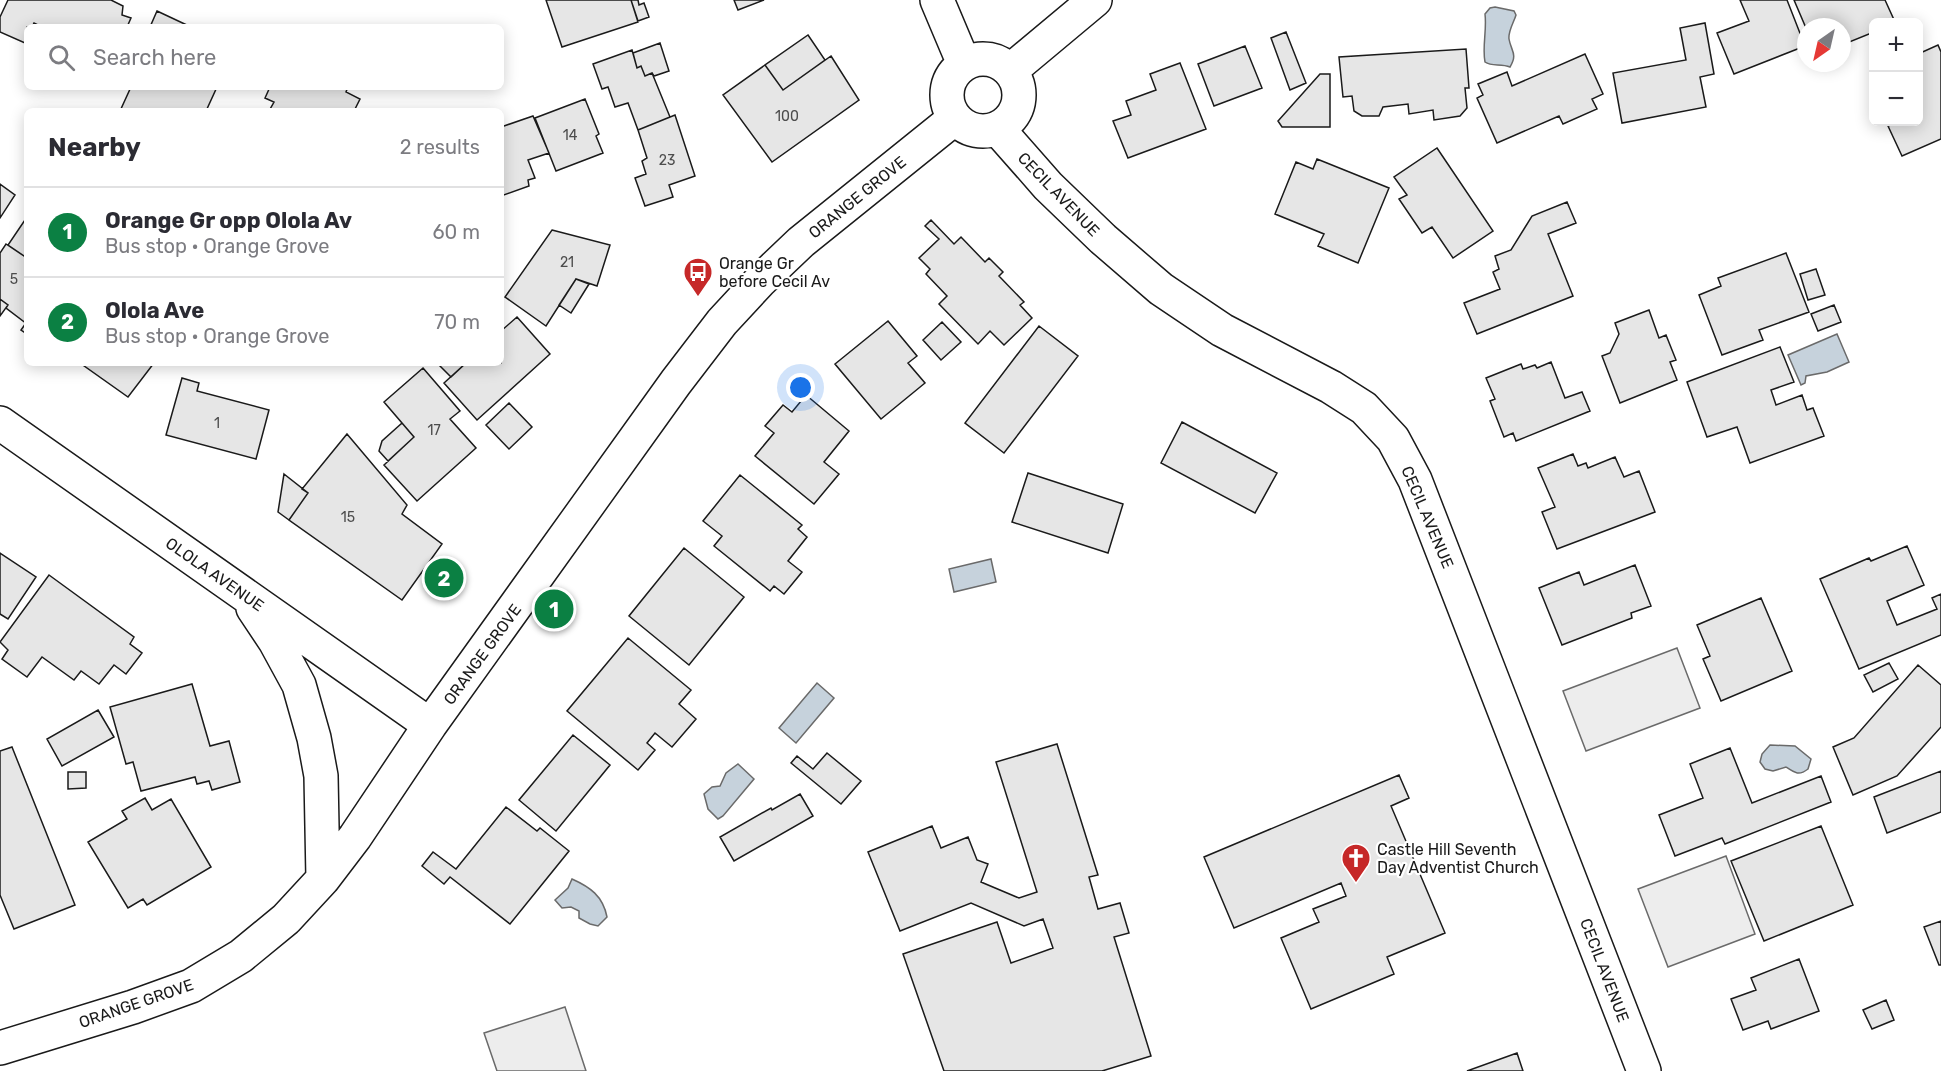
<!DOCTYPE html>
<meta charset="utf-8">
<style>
body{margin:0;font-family:Rubik,sans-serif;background:#f7f7f7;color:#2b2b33}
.controls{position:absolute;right:18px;top:18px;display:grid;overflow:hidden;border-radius:9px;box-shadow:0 3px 15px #0003}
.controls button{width:54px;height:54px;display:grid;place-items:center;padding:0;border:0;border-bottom:2px solid #e1e1e2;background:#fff;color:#2b2b33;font:30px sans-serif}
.compass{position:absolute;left:1797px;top:18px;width:54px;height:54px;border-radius:50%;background:#fff;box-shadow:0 3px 15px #0003;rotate:214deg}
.you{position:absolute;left:801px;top:388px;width:21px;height:21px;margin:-15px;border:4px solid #fff;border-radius:50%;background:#1a73e8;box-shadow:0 0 0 9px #1a73e833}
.badge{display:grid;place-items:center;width:39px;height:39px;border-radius:50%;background:#0b8043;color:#fff;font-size:20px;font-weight:700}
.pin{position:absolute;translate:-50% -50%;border:3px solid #fff;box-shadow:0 2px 6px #0006}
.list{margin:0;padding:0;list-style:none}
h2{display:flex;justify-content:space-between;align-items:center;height:78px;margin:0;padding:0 24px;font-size:26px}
h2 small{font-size:20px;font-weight:400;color:#7c7c81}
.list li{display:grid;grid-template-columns:39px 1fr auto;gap:18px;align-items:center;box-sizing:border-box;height:90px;padding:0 24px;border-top:2px solid #e1e1e2}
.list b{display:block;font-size:22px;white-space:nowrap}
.list p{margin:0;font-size:20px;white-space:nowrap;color:#7c7c81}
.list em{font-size:20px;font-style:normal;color:#7c7c81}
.icon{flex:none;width:33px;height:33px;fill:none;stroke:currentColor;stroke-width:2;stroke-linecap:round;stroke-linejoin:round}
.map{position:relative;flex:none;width:1941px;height:1071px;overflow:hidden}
.search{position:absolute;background:#fff;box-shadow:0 3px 15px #0003;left:24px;top:24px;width:480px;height:66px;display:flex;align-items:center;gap:15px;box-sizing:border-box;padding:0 21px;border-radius:9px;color:#7c7c81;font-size:22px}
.panel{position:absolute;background:#fff;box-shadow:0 3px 15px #0003;left:24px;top:108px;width:480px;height:258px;border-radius:9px}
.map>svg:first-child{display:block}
</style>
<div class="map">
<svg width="1941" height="1071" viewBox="0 0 1941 1071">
<rect width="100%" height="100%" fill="#fff"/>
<path fill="#ededed" stroke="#6a6a6a" stroke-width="1.5" d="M1677,648L1700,708L1586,751L1563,691Z
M1726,856L1755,934L1668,967L1638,889Z
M565,1007L586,1071H497L484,1033Z"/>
<path fill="#c6d2dc" stroke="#6a6a6a" stroke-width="1.5" d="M1495,7L1514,11L1516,15C1514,22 1508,31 1509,39C1511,51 1518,54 1510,67C1501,63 1492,67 1485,62C1482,47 1487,31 1485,14L1490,8Z
M1837,334L1849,362L1827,372L1806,376L1805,383L1801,385L1788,355Z
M991,559L996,582L954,592L949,569Z
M817,683L834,698L796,743L779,728Z
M1770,745L1795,746L1811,759L1808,769C1799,776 1795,773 1786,767L1773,771L1765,769L1760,762L1762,754Z
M738,764L754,779L723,816L718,819L708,809L704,794L712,787L720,786L726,773Z
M572,879C590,887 603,896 607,917L598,926L590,924L579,918V911L571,907L562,908L555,900L568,888Z"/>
<path fill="#e6e6e6" stroke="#1a1a1a" stroke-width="1.5" d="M8,0H111L123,6L122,15L131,18L127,27H42L34,23L32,27H27V38L25,43L0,32V17Z
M546,0H631L638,22L562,47Z
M631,0H638L639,5L644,3L649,17L638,21Z
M734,0H764L738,10Z
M1740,0H1787L1805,46L1734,74L1717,33L1749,21Z
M1794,0H1885L1895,22H1874V32L1842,45V27L1806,28Z
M157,11L189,26V27H150Z
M1705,23L1714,74L1700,77L1706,107L1622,123L1613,73L1686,60L1680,28Z
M1286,32L1306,83L1290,90L1271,38Z
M808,35L825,60L783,90L765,65Z
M660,43L669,71L654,76L652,73L645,76L641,66L637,68L633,53Z
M1938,45L1941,52V139L1902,156L1888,126L1899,122H1918V54Z
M1245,46L1262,88L1214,106L1198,64Z
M1466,49L1469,88H1465L1467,108L1460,116L1434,120L1433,110L1409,114L1408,104L1383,107L1379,116H1362L1354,111L1352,96L1343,97L1339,57Z
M632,50L637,68L641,66L645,76L652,73L670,117L638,130L628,103L615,107L608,87L602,89L593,64Z
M1585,54L1603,94L1592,99L1597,109L1563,124L1559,116L1497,143L1477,98L1483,95L1478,84L1507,72L1512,86Z
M831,56L859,100L772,162L723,95L765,65L783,90Z
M1180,63L1206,129L1128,158L1113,121L1131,115L1126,101L1156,90L1150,74Z
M1320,74H1330V127H1282L1278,121Z
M131,87H217L206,111H120Z
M270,87H348L346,92L360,99L354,111H269L274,102L265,98Z
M585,99L599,134L596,136L603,153L556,171L535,118Z
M675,115L695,176L669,185L673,197L645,206L635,178L646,174L642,161L647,158L638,130Z
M533,116L549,153L528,160L535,178L528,180L529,186L501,196V127Z
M1437,148L1493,231L1453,258L1432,227L1422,233L1399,199L1407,195L1394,177Z
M1317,159L1389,188L1358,263L1318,246L1324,234L1275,214L1296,162L1313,169Z
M0,184L15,195L0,218Z
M1567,202L1576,223L1548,234L1573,296L1477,334L1464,303L1500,289L1493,272L1499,269L1495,256L1511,250L1532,216Z
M27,217V258L8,245Z
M931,220L954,244L961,237L985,262L989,258L1003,272L999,276L1024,302L1020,305L1032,318L1004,345L990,331L978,344L939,304L947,296L926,274L930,269L919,258L939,239L925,226Z
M552,230L610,245L597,286L576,279L546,326L505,297Z
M6,244L27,258V324L6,308L8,305L0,299V253Z
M1786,253L1809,312L1759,330L1763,340L1722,355L1699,295L1721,286L1718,278Z
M1816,269L1825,295L1808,300L1800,274Z
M576,279L589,284L571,313L559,305Z
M0,299L8,305L0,316Z
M1834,305L1841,322L1818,331L1811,314Z
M1649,310L1659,338L1666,335L1676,360L1670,362L1677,380L1620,403L1602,356L1610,353L1619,334L1615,323Z
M517,317L550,354L477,420L444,383L466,363H501V331Z
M888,321L917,356L908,363L925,383L881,419L835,364Z
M942,322L961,342L941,360L923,340Z
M26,323L27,324V334L21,330Z
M1039,326L1078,356L1004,453L965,423Z
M1780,347L1794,382L1771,390L1776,405L1802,395L1807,410L1813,408L1824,436L1750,463L1737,427L1707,437L1687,382Z
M1551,362L1565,398L1582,392L1590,411L1516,441L1513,433L1504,437L1490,401L1495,399L1486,378L1521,364L1523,369L1535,365L1537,368Z
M80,363H154L128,397Z
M441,363H466L451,377L439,365Z
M423,368L460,411L450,419L476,448L417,501L384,465L414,437L384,402Z
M182,378L199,383L197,391L269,410L256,459L166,435Z
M806,395L849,431L824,462L839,474L814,504L755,456L774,433L765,426L783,405L792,412Z
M509,403L532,427L509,449L486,425Z
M1182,422L1277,473L1255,513L1161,463Z
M402,423L414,437L388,461L379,451L382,441Z
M347,434L407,505L402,514L442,544L402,600L289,520L308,493L302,489Z
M1573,454L1578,466L1586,463L1588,468L1615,457L1624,477L1639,471L1655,512L1557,549L1542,512L1555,507L1538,468Z
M1028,473L1123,504L1108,553L1012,522Z
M284,474L308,493L289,520L278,512Z
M740,475L802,525L798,529L807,537L788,561L802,572L784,594L774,586L770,591L714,546L722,536L703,521Z
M1907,546L1924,585L1887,601L1897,625L1937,609L1932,598L1941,594V635L1859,669L1820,579L1869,558L1871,561Z
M684,548L744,597L689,665L629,616Z
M0,553L36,577L8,619L0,614Z
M1635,565L1651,606L1631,613L1632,618L1562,645L1539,588L1579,572L1584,585Z
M49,575L134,637L130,644L142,653L126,674L114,665L99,684L81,671L74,680L42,657L27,677L2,659L8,650L0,642Z
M1761,598L1792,671L1721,701L1703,659L1710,656L1697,625Z
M628,638L691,690L679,704L696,719L672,747L655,733L647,743L655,750L638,770L567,711Z
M1889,663L1898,679L1873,692L1864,675Z
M1918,665L1941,685V727L1897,776L1853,795L1833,747L1854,738Z
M192,684L210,746L229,741L240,782L212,790L209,781L197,784L195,777L141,791L133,762L126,764L110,707Z
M98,710L114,737L62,766L47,739Z
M573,735L610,765L556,831L519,800Z
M1057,744L1098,875L1089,877L1098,909L1120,903L1129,933L1114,937L1151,1056L1102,1071H944L903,954L997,922L1011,963L1053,948L1043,919L1024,926L971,903L900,931L868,852L932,826L941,848L968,837L977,860L988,864L981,882L1019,898L1037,892L996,762Z
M12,747L75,905L14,929L0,895V751Z
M1730,748L1752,803L1821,776L1831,802L1725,844L1722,838L1675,856L1659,815L1703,798L1690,764Z
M827,753L861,781L841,804L791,763L797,756L813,769Z
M1941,771V812L1887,833L1874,797Z
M68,772H86V788L68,789Z
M1399,775L1409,798L1391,806L1445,933L1387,957L1394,974L1311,1009L1281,938L1319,922L1313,909L1346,896L1341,883L1234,928L1204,857Z
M800,794L813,816L734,861L720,837L771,808L772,810Z
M145,798L152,810L171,799L211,867L147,905L143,899L128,908L88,842L127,819L122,811Z
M506,807L537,831L540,828L569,851L510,924L450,877L444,884L422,866L433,852L456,869Z
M1821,826L1853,905L1764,941L1731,861Z
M1941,921V965H1939L1924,927Z
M1799,959L1819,1011L1771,1029L1768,1021L1743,1030L1731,999L1756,990L1751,978Z
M1886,1000L1894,1020L1872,1029L1863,1010Z
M1517,1053L1523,1071H1467Z"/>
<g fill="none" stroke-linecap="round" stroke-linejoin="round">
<g stroke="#1a1a1a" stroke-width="36">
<path id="minor" d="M937,0L964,64
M947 95a36 36 0 1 1 72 0a36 36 0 1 1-72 0Z
M1010,71L1095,0
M997,128L1048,186L1103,239L1161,289L1222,330L1331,387L1364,408L1393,439L1415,480L1644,1071
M0,423L430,725
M253,608L275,641L299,685L314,738L321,776L323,879
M0,1048L133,1007L191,986L241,956L286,919L323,879L355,837L430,725L676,382L722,322L760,281L801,242L955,118"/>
</g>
<use href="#minor" stroke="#fff" stroke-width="33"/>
</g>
<defs>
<g id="bus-pin" transform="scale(1.5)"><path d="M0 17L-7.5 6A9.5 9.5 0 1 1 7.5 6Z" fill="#c62828" stroke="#fff"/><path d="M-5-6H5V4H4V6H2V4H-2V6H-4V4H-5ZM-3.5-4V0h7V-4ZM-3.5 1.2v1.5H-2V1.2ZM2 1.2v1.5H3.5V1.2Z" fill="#fff"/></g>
<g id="church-pin" transform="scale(1.5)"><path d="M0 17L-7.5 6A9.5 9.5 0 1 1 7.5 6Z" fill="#c62828" stroke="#fff"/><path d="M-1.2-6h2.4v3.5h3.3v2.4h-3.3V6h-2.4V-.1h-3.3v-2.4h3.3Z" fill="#fff"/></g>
</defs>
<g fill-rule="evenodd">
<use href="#bus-pin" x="698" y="272"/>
<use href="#church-pin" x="1356" y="858"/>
</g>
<g text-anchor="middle" stroke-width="4.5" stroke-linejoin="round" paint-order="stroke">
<g font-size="14" fill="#4d4d4d">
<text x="787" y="121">100</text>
<text x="570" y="140">14</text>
<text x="667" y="165">23</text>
<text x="567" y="267">21</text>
<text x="14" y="284">5</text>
<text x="217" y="428">1</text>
<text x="434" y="435">17</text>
<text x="348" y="522">15</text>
</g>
<g font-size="16" fill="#1a1a1a" stroke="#fff">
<text transform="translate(1059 194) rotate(46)" y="6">CECIL AVENUE</text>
<text transform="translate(857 197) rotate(-39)" y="6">ORANGE GROVE</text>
<text transform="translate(1428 517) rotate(67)" y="6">CECIL AVENUE</text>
<text transform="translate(215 574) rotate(35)" y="6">OLOLA AVENUE</text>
<text transform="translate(482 654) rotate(-54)" y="6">ORANGE GROVE</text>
<text transform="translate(1605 970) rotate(69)" y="6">CECIL AVENUE</text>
<text transform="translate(136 1003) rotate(-19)" y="6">ORANGE GROVE</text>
</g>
<g font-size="16" fill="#1a1a1a" stroke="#fff" text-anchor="start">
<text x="719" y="269">Orange Gr<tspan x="719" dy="18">before Cecil Av</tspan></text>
<text x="1377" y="855">Castle Hill Seventh<tspan x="1377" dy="18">Day Adventist Church</tspan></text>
</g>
</g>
</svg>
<div class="controls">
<button>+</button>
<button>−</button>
</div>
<svg class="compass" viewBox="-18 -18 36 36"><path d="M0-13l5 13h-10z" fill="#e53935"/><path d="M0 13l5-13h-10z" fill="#7c7c81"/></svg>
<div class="you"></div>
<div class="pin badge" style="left:554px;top:609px">1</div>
<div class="pin badge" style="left:444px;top:578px">2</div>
<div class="search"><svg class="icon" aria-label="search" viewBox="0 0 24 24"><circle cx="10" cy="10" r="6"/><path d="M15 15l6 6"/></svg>Search here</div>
<section class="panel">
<h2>Nearby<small>2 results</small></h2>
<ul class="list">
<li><span class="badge">1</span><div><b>Orange Gr opp Olola Av</b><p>Bus stop · Orange Grove</p></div><em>60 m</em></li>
<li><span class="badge">2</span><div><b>Olola Ave</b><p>Bus stop · Orange Grove</p></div><em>70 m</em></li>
</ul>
</section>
</div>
